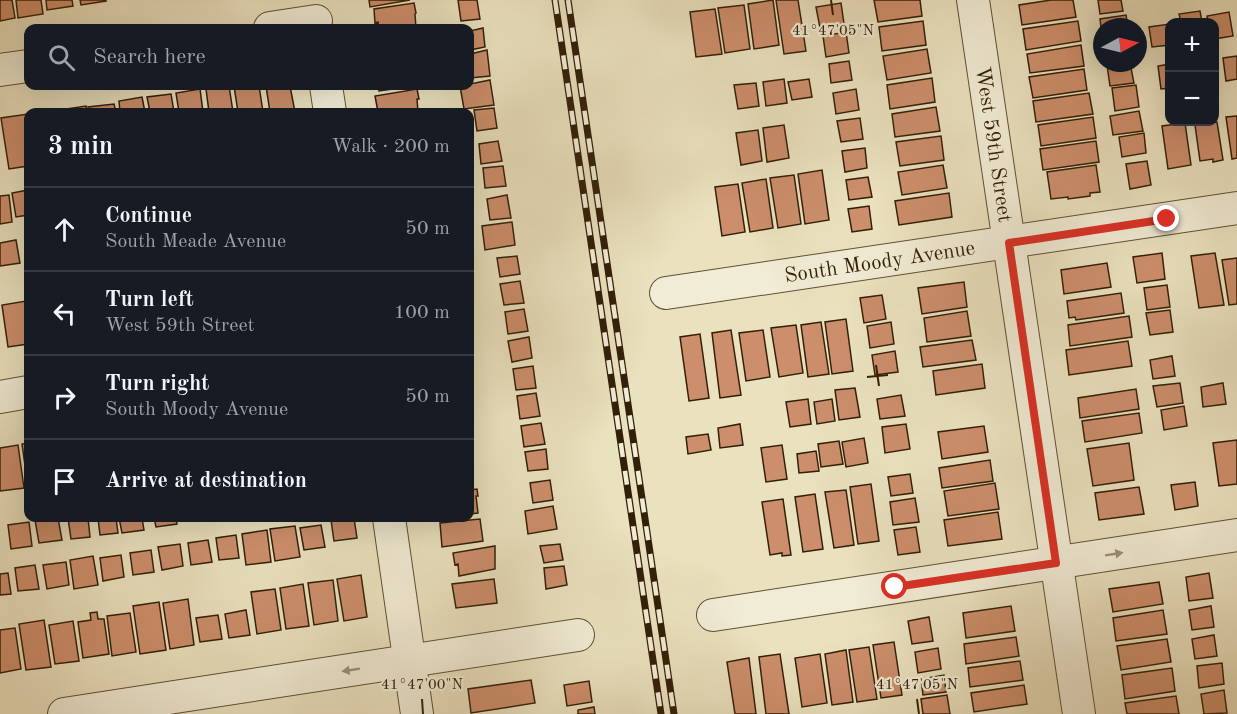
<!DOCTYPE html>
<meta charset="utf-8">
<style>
body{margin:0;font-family:"Old Standard TT",serif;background:#242831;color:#f1f3f6}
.controls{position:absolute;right:18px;top:18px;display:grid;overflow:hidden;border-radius:12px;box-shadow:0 6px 24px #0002}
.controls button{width:54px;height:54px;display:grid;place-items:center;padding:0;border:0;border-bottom:2px solid #363941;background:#171b24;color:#f1f3f6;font:30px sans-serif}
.compass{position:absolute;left:1093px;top:18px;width:54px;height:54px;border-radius:50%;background:#171b24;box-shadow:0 6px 24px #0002;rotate:83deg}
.stop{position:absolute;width:18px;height:18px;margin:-14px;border:4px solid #d93025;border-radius:50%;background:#fff}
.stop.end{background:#d93025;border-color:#fff;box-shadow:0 2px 6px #0008}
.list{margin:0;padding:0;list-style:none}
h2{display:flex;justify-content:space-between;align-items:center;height:78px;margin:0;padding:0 24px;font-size:26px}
h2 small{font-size:20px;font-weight:400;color:#9ea1a6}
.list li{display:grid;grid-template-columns:39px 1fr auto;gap:18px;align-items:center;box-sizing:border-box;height:84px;padding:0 24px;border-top:2px solid #363941}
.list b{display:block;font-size:22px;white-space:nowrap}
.list p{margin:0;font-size:20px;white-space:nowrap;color:#9ea1a6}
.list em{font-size:20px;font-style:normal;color:#9ea1a6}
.icon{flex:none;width:33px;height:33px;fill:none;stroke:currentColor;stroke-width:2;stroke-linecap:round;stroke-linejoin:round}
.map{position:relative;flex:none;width:1237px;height:714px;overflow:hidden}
.search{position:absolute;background:#171b24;box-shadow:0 6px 24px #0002;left:24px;top:24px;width:450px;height:66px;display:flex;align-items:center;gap:15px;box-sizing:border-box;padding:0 21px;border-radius:12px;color:#9ea1a6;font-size:22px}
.panel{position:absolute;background:#171b24;box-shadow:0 6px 24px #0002;left:24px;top:108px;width:450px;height:414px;border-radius:12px}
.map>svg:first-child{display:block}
</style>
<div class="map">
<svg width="1237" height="714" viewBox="0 0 1237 714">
<rect width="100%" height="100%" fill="#eae1be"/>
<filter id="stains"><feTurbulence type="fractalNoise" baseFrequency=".00333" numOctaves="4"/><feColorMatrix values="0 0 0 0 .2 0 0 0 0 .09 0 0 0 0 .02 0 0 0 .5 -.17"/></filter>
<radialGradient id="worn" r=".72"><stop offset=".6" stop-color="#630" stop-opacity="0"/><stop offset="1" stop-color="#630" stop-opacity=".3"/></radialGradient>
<path fill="#cc8e6b" stroke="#321f07" stroke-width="1.5" d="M0,0H12L15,18L0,21Z
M16,0H41L43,14L18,18Z
M46,0H72L73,6L47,10Z
M80,0H106V1L81,5Z
M369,0H410L370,7Z
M458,0H477L480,19L461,21Z
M773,0L779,45L754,49L748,4Z
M776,0H798L806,51L784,54Z
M874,0H920L922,16L878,22Z
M1051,0H1073L1076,17L1022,25L1019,5Z
M1098,0H1121L1123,11L1100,14Z
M414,3L416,13L415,14L416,28H379L378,22L375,23L374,9Z
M841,3L844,24L820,28L816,7Z
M744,5L750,49L725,53L718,8Z
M715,9L722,54L696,57L690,12Z
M1200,11L1202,22H1181L1179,14Z
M1229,12L1233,36L1214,39V22H1208L1207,16Z
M1126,15L1128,27H1102V36L1100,19Z
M923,21L926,45L882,51L879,27Z
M1078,21L1081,41L1026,50L1023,29Z
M1170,24V45L1152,47L1149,27Z
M483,28L485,47L470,50V31Z
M846,32L849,53L826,57L823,36Z
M1081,45L1084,66L1030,73L1027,54Z
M927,49L931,73L887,80L883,56Z
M487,50L490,76L470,78V54Z
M1237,56V79L1226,81L1223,58Z
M849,61L852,80L831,83L829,64Z
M1122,63H1130L1134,83L1110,86L1107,65Z
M1170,64V88L1161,89L1158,66Z
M1084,69L1087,90L1033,98L1029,77Z
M932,78L935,102L890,109L887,85Z
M784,79L787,103L766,106L763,82Z
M809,79L812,97L792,100L788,82Z
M490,80L494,105L464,109L460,86H470V84Z
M756,83L759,106L738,109L734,85Z
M1136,85L1139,107L1115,111L1112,88Z
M229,86L233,112H209L206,89Z
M234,86H259L263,112H238Z
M266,86H290L295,112H270Z
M378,86H415L379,91Z
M200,89L203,112H179L176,93Z
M417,89L419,99H417L418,112H378L375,96Z
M856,89L859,110L836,114L833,93Z
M1089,93L1093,114L1036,122L1033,101Z
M171,94L174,112H150L147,97Z
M142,97L145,112H120L119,101Z
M114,104L116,112H89L88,107Z
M86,106L87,112H60V110Z
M936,107L940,131L895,137L892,114Z
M494,108L497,128L477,131L474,110Z
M1139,111L1143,131L1113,135L1110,116Z
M28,114V166L9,169L1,118Z
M1237,116V158L1232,159L1226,117Z
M1093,117L1096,138L1041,146L1038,125Z
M860,118L863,139L841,142L837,121Z
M1217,122L1223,160L1213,162V159L1200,161L1195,125Z
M1185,123L1191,165L1168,169L1162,126Z
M784,125L789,158L767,162L763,128Z
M758,130L762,161L741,165L736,133Z
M1144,133L1146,153L1122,157L1119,137Z
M941,136L944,160L900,166L896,142Z
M498,141L502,161L481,164L479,144Z
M1096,141L1099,162L1043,170L1040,149Z
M865,148L867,168L845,172L842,151Z
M1147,161L1151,185L1130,189L1126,164Z
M943,165L947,188L902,195L898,172Z
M1096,165L1100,192L1090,193V196L1068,199V197L1051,199L1047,172Z
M503,166L506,186L485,188L483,168Z
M822,170L829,220L805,224L798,174Z
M794,175L801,224L778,228L770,178Z
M868,177L872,197L849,200L846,180Z
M766,179L773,228L750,232L742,183Z
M738,184L745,232L722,236L715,187Z
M28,190V215L16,217L12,193Z
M949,193L952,217L899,225L895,201Z
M9,195L12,222L0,224V196Z
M507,195L511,218L490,220L487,199Z
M869,206L872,229L852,232L848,209Z
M512,222L515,245L485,250L482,226Z
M16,240L20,263L0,266V243Z
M1162,253L1165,279L1137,283L1133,257Z
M1215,253L1224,305L1199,308L1191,256Z
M517,256L520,274L500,277L497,258Z
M1237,258V304L1229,305L1222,260Z
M1107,263L1111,287L1064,294L1061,270Z
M520,281L524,303L504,305L500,284Z
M964,282L967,307L922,314L918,288Z
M1167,285L1170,307L1147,310L1144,288Z
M1121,293L1124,313L1076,320L1075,317L1069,318L1067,301Z
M882,295L886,319L864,323L860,298Z
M26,301L28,320V344L8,347L2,305Z
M524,309L528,331L508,334L505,312Z
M1170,310L1173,332L1150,335L1146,313Z
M967,311L971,336L927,342L924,318Z
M1129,316L1132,337L1070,346L1068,325Z
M846,319L853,371L832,374L825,322Z
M821,322L829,374L808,377L801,325Z
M891,322L894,344L870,348L867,326Z
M796,325L803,373L779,377L771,328Z
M731,330L741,395L720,398L712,333Z
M763,330L770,377L746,381L739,333Z
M700,334L709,398L689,401L680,337Z
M529,337L532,358L512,362L508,341Z
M972,340L976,360L923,367L920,347Z
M1128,341L1132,366L1069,375L1066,350Z
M895,351L898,372L875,375L872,355Z
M1172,356L1175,376L1153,379L1150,360Z
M982,364L985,388L936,395L933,371Z
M533,366L536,388L516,390L513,369Z
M1180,383L1183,403L1157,407L1153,386Z
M1223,383L1226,404L1203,407L1201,387Z
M855,388L860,417L839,420L835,390Z
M1136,389L1139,409L1080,418L1078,398Z
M536,393L540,416L520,419L517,396Z
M901,395L905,416L880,419L877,399Z
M808,399L811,424L790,427L786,402Z
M832,399L835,421L817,424L814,402Z
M1184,406L1187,426L1164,430L1161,410Z
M1139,413L1142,433L1085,442L1082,421Z
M541,423L545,444L524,447L521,426Z
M740,424L743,445L720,448L718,428Z
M906,424L910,449L885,453L882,427Z
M984,426L988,452L942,459L938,432Z
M708,434L711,450L688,454L686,437Z
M864,438L868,463L846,467L842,442Z
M1237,440V484L1219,486L1213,443Z
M839,441L843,464L821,467L818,444Z
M28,443V487L22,444Z
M1129,443L1134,480L1093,486L1087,449Z
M18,445L24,488L0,491V448Z
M782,445L787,479L766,482L761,448Z
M546,449L548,469L528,471L525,452Z
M816,451L819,471L799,473L797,454Z
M990,460L993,481L942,488L939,468Z
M910,474L913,493L891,496L888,477Z
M550,480L553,500L533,503L530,483Z
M1195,482L1198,506L1175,510L1171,485Z
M995,483L999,509L948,516L944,491Z
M871,484L879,541L858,544L850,487Z
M1139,487L1144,514L1099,520L1095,493Z
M477,489L478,496H476L478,513L470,514V490Z
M846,490L854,545L834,548L825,492Z
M815,494L823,549L803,552L795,497Z
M915,498L919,522L893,525L890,502Z
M783,499L791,555L782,556V553L770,555L762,502Z
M553,506L557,529L528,534L525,511Z
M998,512L1002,539L948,546L944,520Z
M51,518H58L62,540L39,543L35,520Z
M68,518H88L90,537L71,539Z
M98,518H116L118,533L100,535Z
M119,518H142L144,530L122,533Z
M154,518H176L177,524L156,527Z
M350,518H354L357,538L334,541L331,520Z
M480,519L483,541L442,547L440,523Z
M29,522L32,546L11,549L8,525Z
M321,525L325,547L304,550L300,528Z
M295,526L300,557L275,561L270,529Z
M916,527L920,552L898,555L894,530Z
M267,530L271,562L246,565L242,534Z
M236,535L239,558L219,560L216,538Z
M208,540L212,562L191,565L188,543Z
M180,544L183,566L162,570L158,547Z
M560,544L563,560L544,563L540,546Z
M495,546V569L459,576L458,564L455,565L453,553Z
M151,550L154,572L133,575L130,553Z
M121,555L124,577L103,581L100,558Z
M93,556L98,585L74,589L70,560Z
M66,562L69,585L47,589L43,565Z
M35,565L39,589L18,591L15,568Z
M564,566L567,585L546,589L544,568Z
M8,573L11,594L0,595V574Z
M1209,573L1213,598L1189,601L1186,577Z
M361,575L367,617L344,621L337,579Z
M494,579L497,603L456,608L452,584Z
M333,580L338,621L314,625L308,583Z
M1159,582L1163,604L1113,612L1109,589Z
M303,584L309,626L286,629L280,588Z
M275,589L281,630L257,634L251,592Z
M188,599L194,645L170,649L163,603Z
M159,602L166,650L140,654L133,606Z
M1011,606L1015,631L966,638L963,613Z
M1211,606L1214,627L1192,630L1189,610Z
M246,610L250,635L229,638L225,614Z
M1163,610L1167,634L1116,641L1113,618Z
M97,612L98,619H104L109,654L83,658L78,622L91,620L90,613Z
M130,613L136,652L112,656L107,616Z
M218,615L222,639L200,642L196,618Z
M929,617L933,641L912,644L908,621Z
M44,620L51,667L26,670L19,624Z
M73,621L79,661L55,664L49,625Z
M15,628L21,669L0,673V630Z
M1214,635L1217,656L1195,659L1192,639Z
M1016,637L1019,656L966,664L964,644Z
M1167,639L1171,662L1121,670L1117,646Z
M894,642L902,695L881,698L873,645Z
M869,647L877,699L857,702L849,650Z
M938,648L941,669L918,673L915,652Z
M846,650L853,702L832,705L825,654Z
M780,654L789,714H766L759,657Z
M820,654L827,703L802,707L795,658Z
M749,658L756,714H735L727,662Z
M1020,661L1023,680L970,687L968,668Z
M1222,663L1224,684L1199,688L1197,666Z
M1172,668L1175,691L1125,699L1122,675Z
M944,675L946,692L923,695L921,679Z
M531,680L535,703L471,713L468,689Z
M589,681L592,702L567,706L564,685Z
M1024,685L1027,704L974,712L971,693Z
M1224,690L1227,713L1204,714L1201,694Z
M947,695L950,714H923L921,699Z
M1176,696L1179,714H1127L1125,703Z
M594,707L595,714H578V710Z"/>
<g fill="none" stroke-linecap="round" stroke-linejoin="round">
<g stroke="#605035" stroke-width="34">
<g id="minor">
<path id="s1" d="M973,0L1079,714"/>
<path d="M270,28L316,21"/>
<path d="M0,70L28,66"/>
<path d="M326,86L330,112"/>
<path id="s2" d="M666,293L1237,208"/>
<path d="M0,397L28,392"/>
<path d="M389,518L417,714"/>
<path d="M713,615L1237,535"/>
<path d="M64,714L578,635"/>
</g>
</g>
<use href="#minor" stroke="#f1ecd5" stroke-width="32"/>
<g stroke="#321f07" stroke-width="7">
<path id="rail" d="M555,0L661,714
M568,0L674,714"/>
</g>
<use href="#rail" stroke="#f1ecd5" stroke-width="4.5" stroke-dasharray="14" stroke-linecap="butt"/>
</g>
<defs><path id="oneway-solid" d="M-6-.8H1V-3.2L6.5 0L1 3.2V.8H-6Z" transform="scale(1.5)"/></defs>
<g fill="#9b9078">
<use href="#oneway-solid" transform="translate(1114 554) rotate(-9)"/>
<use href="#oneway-solid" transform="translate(351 670) rotate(171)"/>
</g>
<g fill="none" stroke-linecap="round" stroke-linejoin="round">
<path stroke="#d93025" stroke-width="8" d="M895,587L1056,563L1009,243L1167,219"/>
</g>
<path fill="none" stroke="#321f07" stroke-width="2" d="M831,0L833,15M876,365L879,386M867,377L888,375M422,699L423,714M917,699L919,714"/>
<g text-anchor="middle" stroke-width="4.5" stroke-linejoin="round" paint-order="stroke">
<g font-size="21" fill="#321f07" stroke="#f1ecd5">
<text dy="7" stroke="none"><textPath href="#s1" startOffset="146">West 59th Street</textPath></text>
<text dy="7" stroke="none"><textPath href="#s2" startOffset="216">South Moody Avenue</textPath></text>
</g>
</g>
<g font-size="15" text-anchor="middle" fill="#321f07" stroke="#f1ecd5" stroke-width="4.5" stroke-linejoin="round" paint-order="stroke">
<text x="833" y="35">41°47'05"N</text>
<text x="422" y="689">41°47'00"N</text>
<text x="917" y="689">41°47'05"N</text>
</g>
<rect width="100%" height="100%" filter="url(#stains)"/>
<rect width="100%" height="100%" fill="url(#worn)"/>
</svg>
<div class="controls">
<button>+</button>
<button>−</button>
</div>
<svg class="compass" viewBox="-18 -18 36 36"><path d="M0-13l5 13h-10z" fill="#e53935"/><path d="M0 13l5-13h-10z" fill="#9ea1a6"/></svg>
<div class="stop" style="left:895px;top:587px"></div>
<div class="stop end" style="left:1167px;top:219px"></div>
<div class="search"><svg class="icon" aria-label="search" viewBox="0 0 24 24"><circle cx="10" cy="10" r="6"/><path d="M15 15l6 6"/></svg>Search here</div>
<section class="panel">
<h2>3 min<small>Walk · 200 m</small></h2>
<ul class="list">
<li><svg class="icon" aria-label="ahead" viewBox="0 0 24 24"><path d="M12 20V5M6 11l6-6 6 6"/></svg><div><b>Continue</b><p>South Meade Avenue</p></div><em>50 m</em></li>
<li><svg class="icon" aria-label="left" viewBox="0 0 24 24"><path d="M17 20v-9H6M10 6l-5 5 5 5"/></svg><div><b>Turn left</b><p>West 59th Street</p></div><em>100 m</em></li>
<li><svg class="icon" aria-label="right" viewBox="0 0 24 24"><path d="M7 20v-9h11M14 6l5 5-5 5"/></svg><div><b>Turn right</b><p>South Moody Avenue</p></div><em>50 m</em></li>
<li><svg class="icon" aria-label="arrive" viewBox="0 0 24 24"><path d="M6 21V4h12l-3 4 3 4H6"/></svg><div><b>Arrive at destination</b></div></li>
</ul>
</section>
</div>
